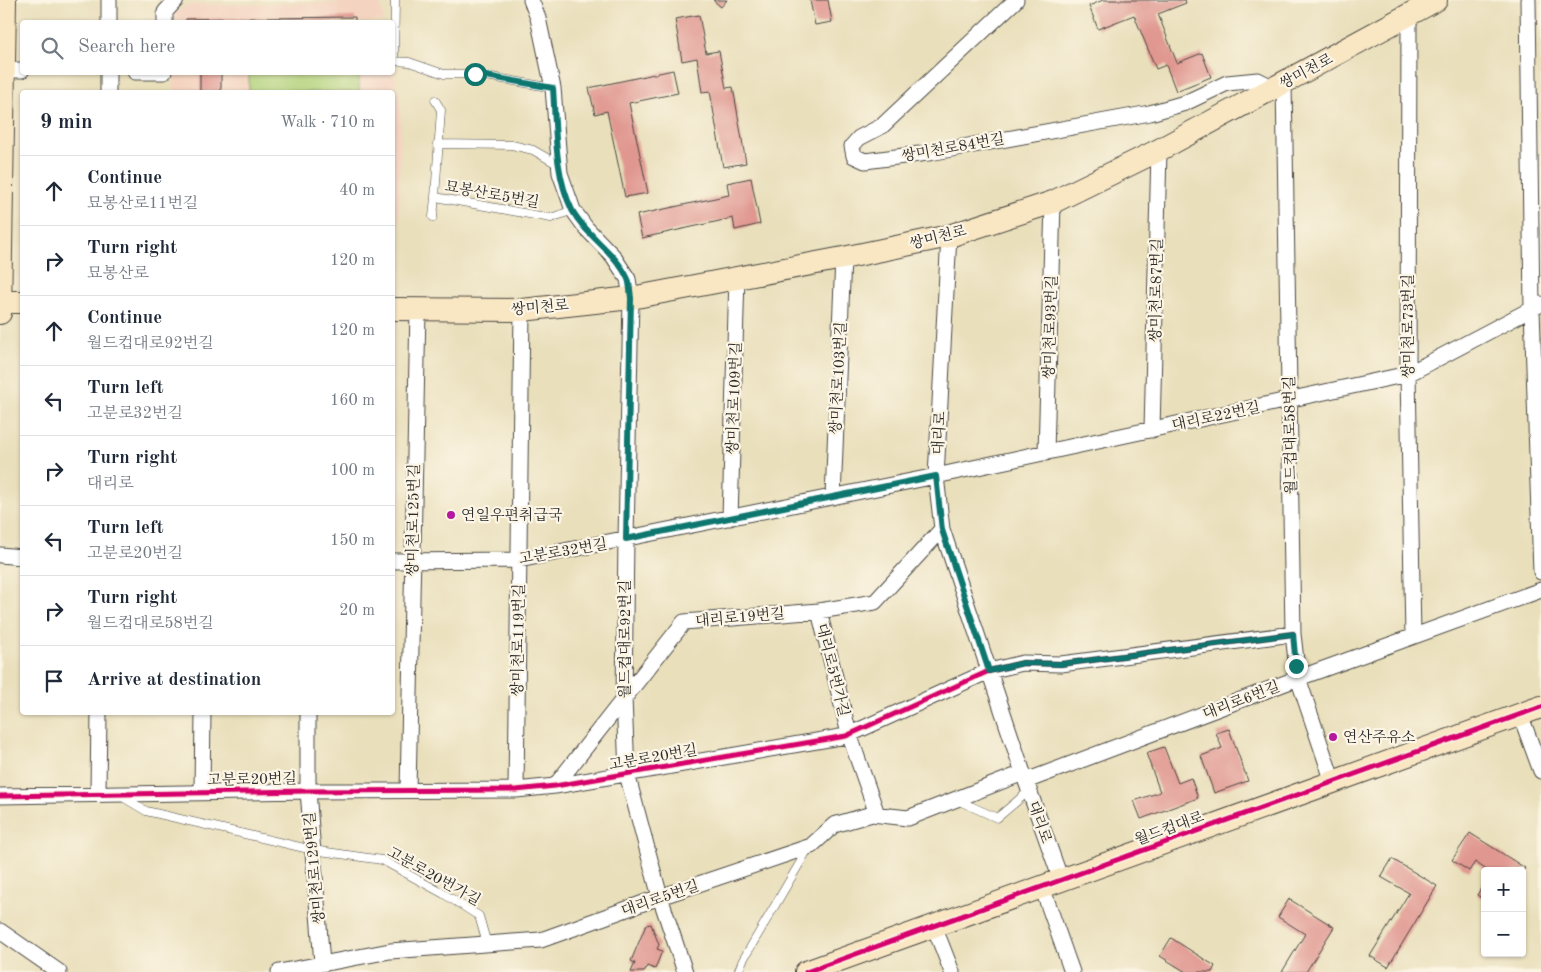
<!DOCTYPE html>
<meta charset="utf-8">
<style>
body{margin:0;font-family:"Old Standard TT","Noto Serif KR",serif;background:#f2f2f3;color:#1f2937}
.controls{position:absolute;right:15px;bottom:15px;display:grid;overflow:hidden;border-radius:5px;box-shadow:0 1px 4px #0004}
.controls button{width:45px;height:45px;display:grid;place-items:center;padding:0;border:0;border-bottom:1px solid #e0e1e3;background:#fff;color:#1f2937;font:25px sans-serif}
.stop{position:absolute;width:15px;height:15px;margin:-11px;border:4px solid #0f766e;border-radius:50%;background:#fff}
.stop.end{background:#0f766e;border-color:#fff;box-shadow:0 1px 5px #0008}
.list{margin:0;padding:0;list-style:none}
h2{display:flex;justify-content:space-between;align-items:center;height:65px;margin:0;padding:0 20px;font-size:21px}
h2 small{font-size:16px;font-weight:400;color:#747a83}
.list li{display:grid;grid-template-columns:32px 1fr auto;gap:15px;align-items:center;box-sizing:border-box;height:70px;padding:0 20px;border-top:1px solid #e0e1e3}
.list b{display:block;font-size:19px;white-space:nowrap}
.list p{margin:0;font-size:16px;white-space:nowrap;color:#747a83}
.list em{font-size:16px;font-style:normal;color:#747a83}
.icon{flex:none;width:28px;height:28px;fill:none;stroke:currentColor;stroke-width:2;stroke-linecap:round;stroke-linejoin:round}
.map{position:relative;flex:none;width:1541px;height:972px;overflow:hidden}
.search{position:absolute;background:#fff;box-shadow:0 1px 4px #0004;left:20px;top:20px;width:375px;height:55px;display:flex;align-items:center;gap:12px;box-sizing:border-box;padding:0 18px;border-radius:5px;color:#747a83;font-size:19px}
.panel{position:absolute;background:#fff;box-shadow:0 1px 4px #0004;left:20px;top:90px;width:375px;height:625px;border-radius:5px}
.map>svg:first-child{display:block}
</style>
<div class="map">
<svg width="1541" height="972" viewBox="0 0 1541 972">
<rect width="100%" height="100%" fill="#fcf5e5"/>
<filter id="ink" filterUnits="userSpaceOnUse"><feTurbulence type="fractalNoise" baseFrequency=".02" numOctaves="2"/><feDisplacementMap in="SourceGraphic" scale="10" xChannelSelector="R" yChannelSelector="G"/><feConvolveMatrix kernelMatrix="1 2 1 2 8 2 1 2 1" color-interpolation-filters="sRGB"/></filter>
<filter id="wash" filterUnits="userSpaceOnUse"><feTurbulence type="fractalNoise" baseFrequency=".0096" numOctaves="4" result="noise"/><feDisplacementMap in="SourceGraphic" scale="20" xChannelSelector="R" yChannelSelector="G"/><feGaussianBlur stdDeviation="1.12" result="paint"/><feColorMatrix in="noise" values="0 0 0 0 0 0 0 0 0 0 0 0 0 0 0 0 0 1.4 0 .05"/><feComposite in="paint" operator="in"/></filter>
<g filter="url(#wash)">
<rect width="100%" height="100%" fill="#e9dfbb"/>
<path fill="#f4d3c0" d="M380,2L384,22H174V14L186,5Z
M393,67L401,109L398,290H392V92H174V73L392,72Z"/>
<path fill="#b1d179" stroke="#6e7e52" d="M249,73H359V92H249Z"/>
<g id="blocks">
<path fill="#e09790" d="M713,0H727L721,7Z
M810,0H828L832,22L815,25Z
M1103,0H1185L1186,3L1158,14L1177,63L1202,53L1211,77L1176,91L1166,65L1156,69L1134,15L1098,29L1089,6Z
M699,15L706,53L719,51L726,88L733,87L746,163L723,167L710,91L702,92L697,58L682,61L675,19Z
M355,17V22H186V19Z
M673,70L678,93L629,103L648,193L625,197L607,111L595,114L589,88Z
M200,72H221V92H200Z
M751,178L760,224L735,230L733,218L642,238L637,215L729,195L727,183Z
M1229,729L1248,781L1214,793L1201,756L1222,748L1216,733Z
M1164,747L1178,783L1191,778L1198,798L1141,819L1134,801L1160,792L1146,753Z
M1470,833L1525,868L1523,871H1488L1475,862L1469,871L1452,860Z
M1392,859L1437,886L1388,967L1370,956L1409,893L1381,877Z
M1485,882V900L1477,895Z
M1289,899L1334,927L1306,972H1282L1305,934L1278,917Z
M651,924L659,945L657,949L662,951L655,969L647,966L644,972H631L635,963L631,961L646,925Z
M1171,938L1215,966L1212,972H1186L1160,956Z"/>
</g>
</g>
<g filter="url(#ink)">
<use href="#blocks" fill-opacity="0" stroke="#484641" stroke-width="1"/>
<g fill="none" stroke-linecap="round" stroke-linejoin="round">
<g stroke="#484641" stroke-width="9">
<path id="lane" d="M395,0L394,61L409,62L444,74H475L553,88
M435,100L441,110L435,197L551,218L573,210
M437,144L512,145L533,150L559,165
M433,217L435,197
M121,796L146,811L313,850L382,860L444,894L479,916L487,944
M957,800L997,818L1029,791
M738,972L743,960L808,849"/>
</g>
<g stroke="#484641" stroke-width="17">
<path id="street" d="M531,0L538,18L553,88L560,173L573,210L586,228L613,256L628,279L631,298L626,539L624,697L627,774L660,897L685,972
M1016,0L882,126L859,138L852,146L854,156L865,161L935,152L1150,113L1185,103L1227,83L1258,80L1274,88
M1528,0L1532,309L1541,572
M1409,16L1408,374L1413,636
M109,22V0
M165,22V12L176,0
M0,70H22
M135,72H164
M1284,83L1293,634L1298,678L1333,782
M108,92V72
M949,236L936,476L942,529L1023,773L1061,880
M1152,430L1159,150
M1046,453L1053,202
M833,497L843,258
M730,518L737,277
M0,555L22,557
M392,561L519,560L936,476L1408,374L1541,304
M819,611L849,734L877,814
M308,712V791L322,963
M1520,714L1541,771
M1026,781L1296,679L1541,590
M555,786L684,622L819,611L875,602L942,529
M516,790L522,310
M408,791L418,310
M202,792L203,712
M98,794L99,712
M0,796L308,791L516,790L555,786L846,736L989,671L1023,663L1061,664L1293,634
M1042,887L1072,972
M934,926L952,972
M0,931L59,972
M279,972L390,951L541,940L660,897L811,846L834,825L872,814L908,818L1023,773"/>
</g>
<g stroke="#484641" stroke-width="24">
<path id="secondary" d="M0,302H22
M392,309L522,310L631,298L843,258L949,236L1053,202L1159,150L1436,0
M0,313L5,0
M806,972L1541,707"/>
</g>
<use href="#lane" stroke="#fff" stroke-width="8"/>
<use href="#street" stroke="#fff" stroke-width="15"/>
<use href="#secondary" stroke="#f9e7c3" stroke-width="22"/>
<g stroke="#fcf5e5" stroke-width="8">
<path id="cycleway" d="M0,796L308,791L516,790L555,786L846,736L989,671L1023,663L1061,664L1293,634
M806,972L1541,707"/>
</g>
<use href="#cycleway" stroke="#d6006c" stroke-width="5"/>
</g>
</g>
<g fill="none" stroke-linecap="round" stroke-linejoin="round" filter="url(#ink)">
<path stroke="#0f766e" stroke-width="6" d="M475,74L553,88C556,128 554,173 572,210C586,236 615,251 628,279C630,284 630,292 631,298L626,539L936,476L942,530L989,671L1023,663L1061,664L1293,634L1296,666"/>
</g>
<g fill="#b5179e" stroke="#fcf5e5" stroke-width="2">
<circle cx="451" cy="515" r="5"/>
<circle cx="1333" cy="737" r="5"/>
</g>
<g text-anchor="middle" stroke-width="4.5" stroke-linejoin="round" paint-order="stroke">
<g font-size="15" fill="#2b2b2b" stroke="#fcf5e5">
<text transform="translate(1306 71) rotate(-28)" y="5">쌍미천로</text>
<text transform="translate(953 147) rotate(-10)" y="5">쌍미천로84번길</text>
<text transform="translate(492 194) rotate(10)" y="5">묘봉산로5번길</text>
<text transform="translate(938 237) rotate(-14)" y="5">쌍미천로</text>
<text transform="translate(1156 290) rotate(-89)" y="5">쌍미천로87번길</text>
<text transform="translate(540 307) rotate(-5)" y="5">쌍미천로</text>
<text transform="translate(1408 326) rotate(-90)" y="5">쌍미천로73번길</text>
<text transform="translate(1050 327) rotate(-88)" y="5">쌍미천로93번길</text>
<text transform="translate(838 378) rotate(-87)" y="5">쌍미천로103번길</text>
<text transform="translate(734 398) rotate(-88)" y="5">쌍미천로109번길</text>
<text transform="translate(1216 416) rotate(-12)" y="5">대리로22번길</text>
<text transform="translate(939 433) rotate(-87)" y="5">대리로</text>
<text transform="translate(1290 435) rotate(-91)" y="5">월드컵대로58번길</text>
<text transform="translate(413 520) rotate(-89)" y="5">쌍미천로125번길</text>
<text transform="translate(563 551) rotate(-10)" y="5">고분로32번길</text>
<text transform="translate(740 617) rotate(-5)" y="5">대리로19번길</text>
<text transform="translate(625 639) rotate(-90)" y="5">월드컵대로92번길</text>
<text transform="translate(518 640) rotate(-89)" y="5">쌍미천로119번길</text>
<text transform="translate(833 670) rotate(76)" y="5">대리로5번가길</text>
<text transform="translate(1241 700) rotate(-21)" y="5">대리로6번길</text>
<text transform="translate(653 757) rotate(-10)" y="5">고분로20번길</text>
<text transform="translate(252 779) rotate(-1)" y="5">고분로20번길</text>
<text transform="translate(1040 822) rotate(71)" y="5">대리로</text>
<text transform="translate(1169 828) rotate(-20)" y="5">월드컵대로</text>
<text transform="translate(314 868) rotate(-95)" y="5">쌍미천로129번길</text>
<text transform="translate(434 876) rotate(29)" y="5">고분로20번가길</text>
<text transform="translate(660 898) rotate(-19)" y="5">대리로5번길</text>
</g>
<g font-size="15" fill="#2b2b2b" stroke="#fcf5e5" text-anchor="start">
<text x="461" y="520">연일우편취급국</text>
<text x="1343" y="742">연산주유소</text>
</g>
</g>
</svg>
<div class="controls">
<button>+</button>
<button>−</button>
</div>
<div class="stop" style="left:475px;top:74px"></div>
<div class="stop end" style="left:1296px;top:666px"></div>
<div class="search"><svg class="icon" aria-label="search" viewBox="0 0 24 24"><circle cx="10" cy="10" r="6"/><path d="M15 15l6 6"/></svg>Search here</div>
<section class="panel">
<h2>9 min<small>Walk · 710 m</small></h2>
<ul class="list">
<li><svg class="icon" aria-label="ahead" viewBox="0 0 24 24"><path d="M12 20V5M6 11l6-6 6 6"/></svg><div><b>Continue</b><p>묘봉산로11번길</p></div><em>40 m</em></li>
<li><svg class="icon" aria-label="right" viewBox="0 0 24 24"><path d="M7 20v-9h11M14 6l5 5-5 5"/></svg><div><b>Turn right</b><p>묘봉산로</p></div><em>120 m</em></li>
<li><svg class="icon" aria-label="ahead" viewBox="0 0 24 24"><path d="M12 20V5M6 11l6-6 6 6"/></svg><div><b>Continue</b><p>월드컵대로92번길</p></div><em>120 m</em></li>
<li><svg class="icon" aria-label="left" viewBox="0 0 24 24"><path d="M17 20v-9H6M10 6l-5 5 5 5"/></svg><div><b>Turn left</b><p>고분로32번길</p></div><em>160 m</em></li>
<li><svg class="icon" aria-label="right" viewBox="0 0 24 24"><path d="M7 20v-9h11M14 6l5 5-5 5"/></svg><div><b>Turn right</b><p>대리로</p></div><em>100 m</em></li>
<li><svg class="icon" aria-label="left" viewBox="0 0 24 24"><path d="M17 20v-9H6M10 6l-5 5 5 5"/></svg><div><b>Turn left</b><p>고분로20번길</p></div><em>150 m</em></li>
<li><svg class="icon" aria-label="right" viewBox="0 0 24 24"><path d="M7 20v-9h11M14 6l5 5-5 5"/></svg><div><b>Turn right</b><p>월드컵대로58번길</p></div><em>20 m</em></li>
<li><svg class="icon" aria-label="arrive" viewBox="0 0 24 24"><path d="M6 21V4h12l-3 4 3 4H6"/></svg><div><b>Arrive at destination</b></div></li>
</ul>
</section>
</div>
